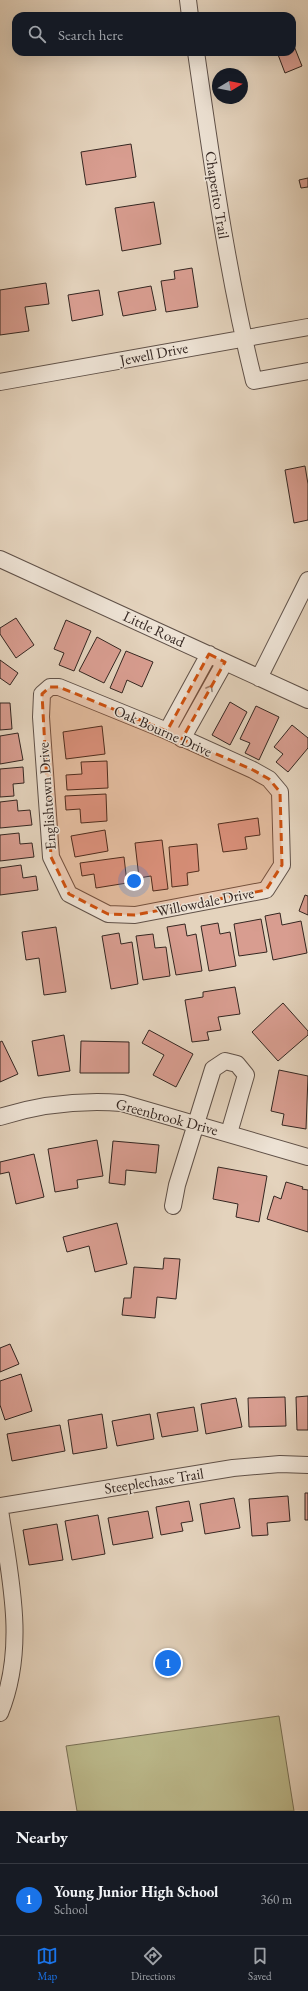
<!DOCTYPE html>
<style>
body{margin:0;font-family:"EB Garamond",serif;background:#242831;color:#f1f3f6}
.compass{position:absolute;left:212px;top:68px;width:36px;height:36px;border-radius:50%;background:#171b24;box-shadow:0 4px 16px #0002;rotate:80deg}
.you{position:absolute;left:134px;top:881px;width:14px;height:14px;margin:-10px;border:3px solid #fff;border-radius:50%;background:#1a73e8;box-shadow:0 0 0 6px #1a73e833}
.badge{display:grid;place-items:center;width:26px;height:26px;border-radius:50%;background:#1a73e8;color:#fff;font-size:13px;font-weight:700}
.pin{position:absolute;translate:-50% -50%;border:2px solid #fff;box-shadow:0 1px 4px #0006}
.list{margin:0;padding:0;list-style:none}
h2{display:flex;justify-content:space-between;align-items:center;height:52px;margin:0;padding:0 16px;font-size:17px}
h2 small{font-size:13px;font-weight:400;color:#9ea1a6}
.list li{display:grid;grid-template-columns:26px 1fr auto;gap:12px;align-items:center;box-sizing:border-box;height:72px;padding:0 16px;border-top:1px solid #363941}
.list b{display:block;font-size:15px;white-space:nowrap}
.list p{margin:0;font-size:13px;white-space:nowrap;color:#9ea1a6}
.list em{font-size:13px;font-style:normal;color:#9ea1a6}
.icon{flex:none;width:22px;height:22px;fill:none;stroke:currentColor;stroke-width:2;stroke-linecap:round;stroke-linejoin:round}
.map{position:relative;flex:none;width:308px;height:1811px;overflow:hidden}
.search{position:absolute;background:#171b24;box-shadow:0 4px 16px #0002;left:12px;right:12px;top:12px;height:44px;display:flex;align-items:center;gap:10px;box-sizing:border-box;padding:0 14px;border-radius:12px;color:#9ea1a6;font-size:15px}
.sheet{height:124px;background:#171b24}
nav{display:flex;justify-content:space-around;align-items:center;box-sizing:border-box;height:56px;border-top:1px solid #363941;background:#171b24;font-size:11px;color:#9ea1a6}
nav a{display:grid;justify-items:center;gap:2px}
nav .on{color:#1a73e8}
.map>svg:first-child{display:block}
</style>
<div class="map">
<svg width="308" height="1811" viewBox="0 0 308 1811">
<rect width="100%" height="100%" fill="#e4d3bd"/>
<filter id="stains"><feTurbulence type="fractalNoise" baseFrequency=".005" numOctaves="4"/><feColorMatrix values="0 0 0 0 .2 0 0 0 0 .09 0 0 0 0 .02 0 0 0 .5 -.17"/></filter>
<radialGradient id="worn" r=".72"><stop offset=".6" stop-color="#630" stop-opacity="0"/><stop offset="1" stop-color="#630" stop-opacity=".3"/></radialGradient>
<path fill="#bcba8c" stroke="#787056" d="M279,1716L294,1811H77L66,1746Z"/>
<path fill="#d89d90" stroke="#342621" d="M292,41L302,66L285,73L277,52H292Z
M131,144L136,177L86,185L81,152Z
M308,178V187L301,188L299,180Z
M154,202L161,244L122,251L115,208Z
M192,268L198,307L166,312L161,281L175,279L174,271Z
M46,283L49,304L25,307L29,331L0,335V290Z
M151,286L156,310L123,316L118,292Z
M99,290L103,315L72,321L68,295Z
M305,466L308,484V520L294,523L285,470Z
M16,618L34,645L16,658L0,634V628Z
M66,620L91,631L74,671L59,665L64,653L54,649Z
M97,637L121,650L104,683L79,671Z
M126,651L153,662L142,687L127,680L122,693L110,688Z
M0,660L18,673L10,685L0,678Z
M230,702L247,712L230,745L212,735Z
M0,703H10L12,729L0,730Z
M256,706L279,717L259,760L245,753L250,743L240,739Z
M292,725L308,738V748L288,772L276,762L283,754L274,747Z
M102,726L105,754L66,759L63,732Z
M18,733L23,760L0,764V736Z
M107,761L108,788L67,790L66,775L82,774L81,762Z
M23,767L24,783L13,784L14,796L0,797V769Z
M106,794L107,821L81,823L80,809L66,810L65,796Z
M17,800L18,811L30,810L32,825L0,828V802Z
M258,818L260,835L245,837L247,849L223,852L218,824Z
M105,830L108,851L75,857L71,836Z
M19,833L20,844L32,843L34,857L0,861V835Z
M162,840L168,889L153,891L151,876L139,878L135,843Z
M197,844L199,871L187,873L188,885L172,887L169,847Z
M124,857L127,883L96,888L94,874L82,876L80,863Z
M21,865L23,878L36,876L38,890L0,895V868Z
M305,895L308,896V915L299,911Z
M280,913L282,925L301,921L307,953L273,960L265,916Z
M261,919L267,952L239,956L234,924Z
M218,923L220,934L230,932L236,966L209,971L201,926Z
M185,924L187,936L196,934L202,971L176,975L167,927Z
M56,927L66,992L44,995L39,958L26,960L22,932Z
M119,933L121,944L132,942L138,984L111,989L102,936Z
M153,934L155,948L166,947L170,976L143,980L136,936Z
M235,987L240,1014L218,1017L221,1030L207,1032L209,1040L192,1042L185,1000L203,997V992Z
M283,1003L308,1031V1035L278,1061L252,1032Z
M149,1030L193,1054L176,1087L153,1075L164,1055L142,1043Z
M64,1035L70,1071L38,1076L32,1041Z
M2,1041L18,1074L0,1082V1042Z
M81,1041L129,1042V1073H80Z
M279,1070L308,1076L306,1129L282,1125L284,1114L271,1111Z
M97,1140L103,1176L77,1180L78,1188L55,1192L48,1149Z
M113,1141L159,1145L156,1173L126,1170L125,1185L109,1183Z
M34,1154L44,1197L16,1204L9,1172L0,1174V1162Z
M218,1167L267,1176L259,1222L236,1217L238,1204L213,1199Z
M286,1182L303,1187L302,1189L308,1190V1232L267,1219L274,1196L281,1199Z
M117,1223L127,1264L95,1272L89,1246L67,1252L63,1237Z
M164,1258L180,1259L176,1299L157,1297L155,1318L122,1315L124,1298H131L134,1267L163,1269Z
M10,1344L19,1364L0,1372V1348Z
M21,1374L32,1411L5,1420L0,1405V1381Z
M308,1396V1430H297L296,1397Z
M285,1397L286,1426L249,1427L248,1398Z
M236,1398L242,1427L206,1434L201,1404Z
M194,1407L198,1431L162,1437L157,1413Z
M102,1414L107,1448L73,1454L68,1420Z
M150,1414L154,1439L117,1446L112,1421Z
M60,1425L65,1451L12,1461L7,1434Z
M305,1493H308V1520H305Z
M288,1496L290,1521L267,1523L268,1535L252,1536L249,1499Z
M234,1498L240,1528L205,1534L200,1504Z
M189,1501L193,1521L181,1523L183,1531L161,1535L156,1507Z
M148,1511L153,1538L113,1545L108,1518Z
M98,1515L105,1554L72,1560L65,1521Z
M57,1524L63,1560L29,1565L23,1530Z"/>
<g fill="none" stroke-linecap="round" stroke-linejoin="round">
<g stroke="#605148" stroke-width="18">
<path id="minor" d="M188,0L190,16
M196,52C212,162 227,273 254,381L308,371
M0,382L308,327
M0,559L308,700
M259,678L308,580
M50,687H59L167,731L253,770L269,779L280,792L282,865L266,890L135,915L108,914L69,894L51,857L41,717L42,694Z
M167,731L209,654
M182,739L225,662
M0,1117C38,1105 82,1100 122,1103L308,1157
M173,1206L177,1185L213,1069L225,1061L237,1064L246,1075L229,1133
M0,1506L233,1468L280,1464L308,1465
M0,1510C10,1577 27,1647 0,1713"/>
</g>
<use href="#minor" stroke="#ede2d4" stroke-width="16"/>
</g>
<defs><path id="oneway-chevron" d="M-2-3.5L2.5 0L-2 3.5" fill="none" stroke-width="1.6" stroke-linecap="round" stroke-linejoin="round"/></defs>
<use stroke="#90847a" href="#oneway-chevron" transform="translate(210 688) rotate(-61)"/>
<path fill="#cd510f" fill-opacity="0.2" stroke="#cd510f" stroke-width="3" stroke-dasharray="8 5" stroke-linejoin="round" d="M209,654L225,662L182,739L253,770L269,779L280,792L282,865L266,890L135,915L108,914L69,894L51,857L42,694L50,687H59L167,731Z"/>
<g text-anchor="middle" stroke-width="3" stroke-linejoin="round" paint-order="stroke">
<g font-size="15" fill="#342621" stroke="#ede2d4">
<text transform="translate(217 195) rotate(81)" y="5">Chaperito Trail</text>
<text transform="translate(154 354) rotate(-11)" y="5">Jewell Drive</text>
<text transform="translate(154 629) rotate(25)" y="5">Little Road</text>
<text transform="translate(163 731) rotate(24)" y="5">Oak Bourne Drive</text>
<text transform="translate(47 796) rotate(-94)" y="5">Englishtown Drive</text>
<text transform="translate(205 902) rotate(-11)" y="5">Willowdale Drive</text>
<text transform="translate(167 1117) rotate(15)" y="5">Greenbrook Drive</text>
<text transform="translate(154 1481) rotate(-9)" y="5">Steeplechase Trail</text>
</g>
</g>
<rect width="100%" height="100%" filter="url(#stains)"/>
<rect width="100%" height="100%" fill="url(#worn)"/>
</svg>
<svg class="compass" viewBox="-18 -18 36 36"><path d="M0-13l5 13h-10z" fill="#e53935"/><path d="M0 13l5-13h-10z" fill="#9ea1a6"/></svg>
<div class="you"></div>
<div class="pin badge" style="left:168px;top:1663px">1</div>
<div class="search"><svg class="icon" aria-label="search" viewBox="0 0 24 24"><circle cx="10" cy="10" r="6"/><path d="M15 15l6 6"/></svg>Search here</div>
</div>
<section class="sheet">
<h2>Nearby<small></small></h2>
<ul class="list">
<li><span class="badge">1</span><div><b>Young Junior High School</b><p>School</p></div><em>360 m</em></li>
</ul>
</section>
<nav>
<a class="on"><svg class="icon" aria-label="map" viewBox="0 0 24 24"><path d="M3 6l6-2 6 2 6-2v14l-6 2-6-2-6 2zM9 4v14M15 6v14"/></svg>Map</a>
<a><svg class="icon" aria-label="directions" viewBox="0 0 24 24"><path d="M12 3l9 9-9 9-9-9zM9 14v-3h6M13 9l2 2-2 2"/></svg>Directions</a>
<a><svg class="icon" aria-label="saved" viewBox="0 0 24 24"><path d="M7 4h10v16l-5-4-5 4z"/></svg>Saved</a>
</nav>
